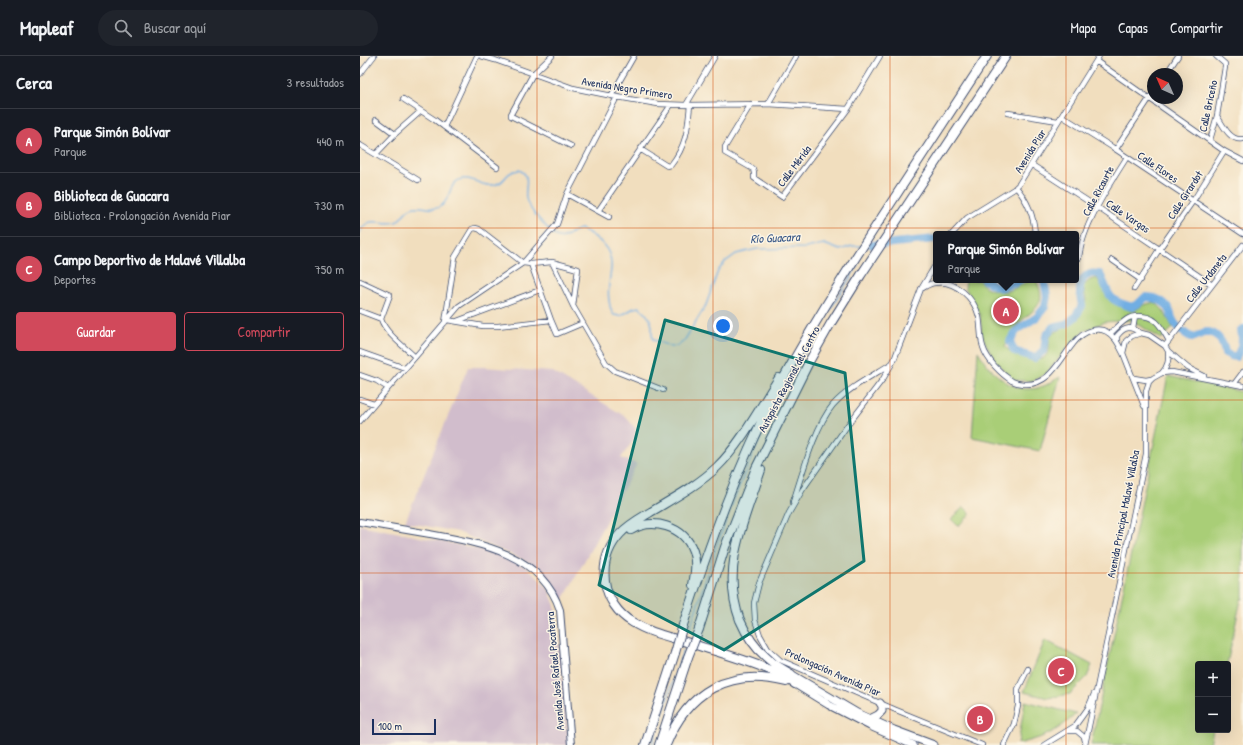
<!DOCTYPE html>
<html lang="es">
<meta charset="utf-8">
<style>
body{margin:0;font-family:"Patrick Hand",sans-serif;background:#20242c;color:#f1f3f6}
.controls{position:absolute;right:12px;bottom:12px;display:grid;overflow:hidden;border-radius:4px;box-shadow:0 4px 16px #0002}
.controls button{width:36px;height:36px;display:grid;place-items:center;padding:0;border:0;border-bottom:1px solid #363941;background:#171b24;color:#f1f3f6;font:20px sans-serif}
.compass{position:absolute;left:787px;top:12px;width:36px;height:36px;border-radius:50%;background:#171b24;box-shadow:0 4px 16px #0002;rotate:315deg}
.scale{position:absolute;left:12px;bottom:10px;width:64px;box-sizing:border-box;padding-left:4px;border:2px solid #1b2f5e;border-top:0;font-size:11px;line-height:14px;white-space:nowrap;color:#1b2f5e;-webkit-text-stroke:3px #fcf5e5;paint-order:stroke}
.you{position:absolute;left:363px;top:270px;width:14px;height:14px;margin:-10px;border:3px solid #fff;border-radius:50%;background:#1a73e8;box-shadow:0 0 0 6px #1a73e833}
.badge{display:grid;place-items:center;width:26px;height:26px;border-radius:50%;background:#d1495b;color:#fff;font-size:13px;font-weight:700}
.pin{position:absolute;translate:-50% -50%;border:2px solid #fff;box-shadow:0 1px 4px #0006}
.popup{position:absolute;left:573px;top:175px;width:146px;height:52px;box-sizing:border-box;display:grid;place-content:center;border-radius:4px;background:#171b24;filter:drop-shadow(0 1px 3px #0005);font-size:13px;white-space:nowrap;color:#9ea1a6}
.popup b{font-size:15px;color:#f1f3f6}
.popup::after{content:'';position:absolute;left:50%;top:100%;margin-left:-8px;border:8px solid transparent;border-top-color:#171b24}
.list{margin:0;padding:0;list-style:none}
h2{display:flex;justify-content:space-between;align-items:center;height:52px;margin:0;padding:0 16px;font-size:17px}
h2 small{font-size:13px;font-weight:400;color:#9ea1a6}
.list li{display:grid;grid-template-columns:26px 1fr auto;gap:12px;align-items:center;box-sizing:border-box;height:64px;padding:0 16px;border-top:1px solid #363941}
.list b{display:block;font-size:15px;white-space:nowrap}
.list p{margin:0;font-size:13px;white-space:nowrap;color:#9ea1a6}
.list em{font-size:13px;font-style:normal;color:#9ea1a6}
.actions{display:flex;gap:8px;padding:12px 16px}
.actions a{flex:1;padding:9px 0;border:1px solid #d1495b;border-radius:4px;text-align:center;font-size:14px;color:#d1495b}
.actions .main{background:#d1495b;color:#fff}
.icon{flex:none;width:22px;height:22px;fill:none;stroke:currentColor;stroke-width:2;stroke-linecap:round;stroke-linejoin:round}
.map{position:relative;flex:none;width:883px;height:689px;overflow:hidden}
header{display:flex;align-items:center;gap:24px;box-sizing:border-box;height:56px;padding:0 20px;background:#171b24;border-bottom:1px solid #363941}
header strong{font-size:19px}
nav{display:flex;gap:22px;margin-inline-start:auto;font-size:14px}
.search{width:280px;height:36px;background:#20242c;display:flex;align-items:center;gap:10px;box-sizing:border-box;padding:0 14px;border-radius:22px;color:#9ea1a6;font-size:15px}
main{display:flex}
aside{flex:1;background:#171b24}
.map>svg:first-child{display:block}
</style>
<header>
<strong>Mapleaf</strong>
<div class="search"><svg class="icon" aria-label="search" viewBox="0 0 24 24"><circle cx="10" cy="10" r="6"/><path d="M15 15l6 6"/></svg>Buscar aquí</div>
<nav><a>Mapa</a><a>Capas</a><a>Compartir</a></nav>
</header>
<main>
<aside>
<h2>Cerca<small>3 resultados</small></h2>
<ul class="list">
<li><span class="badge">A</span><div><b>Parque Simón Bolívar</b><p>Parque</p></div><em>440 m</em></li>
<li><span class="badge">B</span><div><b>Biblioteca de Guacara</b><p>Biblioteca · Prolongación Avenida Piar</p></div><em>730 m</em></li>
<li><span class="badge">C</span><div><b>Campo Deportivo de Malavé Villalba</b><p>Deportes</p></div><em>750 m</em></li>
</ul>
<div class="actions"><a class="main">Guardar</a><a>Compartir</a></div>
</aside>
<div class="map">
<svg width="883" height="689" viewBox="0 0 883 689">
<rect width="100%" height="100%" fill="#fcf5e5"/>
<filter id="ink" filterUnits="userSpaceOnUse"><feTurbulence type="fractalNoise" baseFrequency=".025" numOctaves="2"/><feDisplacementMap in="SourceGraphic" scale="8" xChannelSelector="R" yChannelSelector="G"/><feConvolveMatrix kernelMatrix="1 2 1 2 8 2 1 2 1" color-interpolation-filters="sRGB"/></filter>
<filter id="wash" filterUnits="userSpaceOnUse"><feTurbulence type="fractalNoise" baseFrequency=".012" numOctaves="4" result="noise"/><feDisplacementMap in="SourceGraphic" scale="16" xChannelSelector="R" yChannelSelector="G"/><feGaussianBlur stdDeviation="0.9" result="paint"/><feColorMatrix in="noise" values="0 0 0 0 0 0 0 0 0 0 0 0 0 0 0 0 0 1.4 0 .05"/><feComposite in="paint" operator="in"/></filter>
<g filter="url(#wash)">
<rect width="100%" height="100%" fill="#f1debe"/>
<path fill="#d1bdcc" d="M108,311H124L193,316L266,361L276,373L275,382L261,402L277,408L202,546L195,532L186,520L171,507L98,476L45,466Z
M0,469L124,494L152,504L168,512L188,532L195,550L209,689H0Z"/>
<path fill="#a9ce77" stroke="#627e6a" d="M737,222L751,246L773,256L783,249L795,246L803,254L813,272L801,283L772,264L744,266L724,275L708,291L686,318L673,325L653,324L636,306L627,290L622,279L620,259L605,231L606,224H619C624,231 627,232 634,234C655,240 660,224 676,224C688,248 675,252 659,267C652,274 649,283 645,291L651,296L673,305L684,302L689,295V283L693,277L712,268L719,262L726,244L723,230L730,224Z
M618,295C631,317 653,340 681,331C688,329 694,324 700,321L680,395L612,381Z
M808,320L883,336V543H881L867,608H838V674H853L850,689H731Z
M604,451L611,458L598,470L591,463Z
M685,584L732,609L727,621L710,638L688,642L664,636Z
M665,645L716,658C695,677 685,681 658,688Z"/>
<g fill="none" stroke-linecap="round" stroke-linejoin="round">
<path stroke="#71aee3" stroke-width="1.5" d="M0,176C9,158 21,170 36,166C42,163 44,155 51,152C61,147 71,157 81,150C92,143 87,127 102,123C113,120 122,133 137,128C147,125 144,116 159,114C172,119 164,132 166,142C168,154 186,170 194,179C205,187 211,173 222,173C238,182 253,192 251,213C250,224 247,233 249,244C250,250 250,255 254,259L260,260L274,252L279,251C285,256 292,263 292,271C292,276 291,280 294,284L312,291L319,289L324,285L346,249L358,215L365,206L376,198L397,193L446,192L464,188L480,194L492,190H500
M330,573C347,518 364,464 387,412C417,341 456,274 498,209
M292,689L323,595"/>
<path stroke="#71aee3" stroke-width="8" d="M512,189L576,183
M624,224L640,232L656,227L660,224
M684,224L687,240L685,251L677,261L657,274L650,285L654,295L675,302L684,294L686,280L693,271L706,268L715,261L722,250C720,239 716,223 730,218C733,217 737,218 740,218C751,240 745,243 772,251L779,247L785,241C794,241 803,243 809,253C811,256 811,261 813,264C815,269 822,275 826,278C834,284 836,280 843,277C855,272 864,287 865,297L871,300L876,301C882,291 883,285 881,274L883,273"/>
</g>
</g>
<g filter="url(#ink)">
<g fill="none" stroke-linecap="round" stroke-linejoin="round">
<g stroke="#3b496c" stroke-width="6">
<path id="street" d="M121,0L135,4L213,32L257,41L298,48L326,49L408,48L488,53
M192,0L173,18L151,58V60L211,90
M736,5L864,95L883,105
M0,18L14,0
M806,18L818,0
M251,40L274,0
M43,43L75,64L137,111
M391,48L365,91V97L393,113L394,117V122L422,141L488,53L520,0
M408,48L436,0
M326,49L355,0
M648,57L698,65
M702,60L752,91L883,178
M857,60C863,69 870,86 883,83
M16,64L35,78
M84,71L117,0
M850,84L857,60L865,11V8L856,0
M0,89L58,124
M280,93L307,110L311,109C326,90 328,73 330,49
M756,93L793,37
M16,98L35,78L61,55
M672,109L737,151L851,228
M656,131C667,144 674,161 675,178
M207,138L238,155L311,49
M238,155L249,161
M592,178L607,162L654,133L659,128L739,0
M719,202C722,170 750,128 767,101
M752,204L781,224
M576,208L561,233L534,304L523,323L487,370L443,433L429,457L399,527L394,547L395,564L400,579L408,593L420,604L536,654L622,689
M0,225L30,239L21,263C25,277 45,291 55,301
M561,233C565,231 570,227 575,227C595,223 615,243 619,261C621,271 620,282 623,291C627,304 641,318 652,325C656,327 660,328 664,328C689,330 699,305 713,288C723,275 741,266 754,282C758,286 760,292 763,297
M774,233L800,192L833,145L864,95
M213,250L218,213L192,206L213,250L246,307L255,315L303,334
M0,255L21,263
M87,264L123,270H138L191,264L197,278L223,267
M191,264L171,208L192,206
M97,265L180,234
M85,266L95,201L112,173L115,172L119,173L163,207L171,208
M773,272L775,260
M750,278C755,273 761,267 767,263C770,261 775,260 779,260C797,260 801,271 809,285
M757,285V280C766,269 771,271 781,277
M805,290L883,189
M0,296L45,312
M802,317C808,310 809,304 808,295
M0,319L17,325L28,332
M774,322L786,324L791,323
M874,328L883,316
M0,343L14,348
M784,350L763,297L766,285L772,280L781,277L789,279L805,290L808,295L828,312L844,320
M0,365L99,250L163,207L197,168L207,138L257,41
M433,446C442,419 455,370 473,349C488,332 512,320 531,308
M709,675H717L724,681L725,685
M644,689L654,668L658,650V633L668,613
M684,689L715,670L728,652L734,638
M725,689L786,398V335L789,326L793,322L802,317L812,316L883,330"/>
</g>
<g stroke="#3b496c" stroke-width="8">
<path id="secondary" d="M0,466C23,470 46,474 70,478C120,487 182,498 200,554L211,689"/>
</g>
<g stroke="#3b496c" stroke-width="9">
<path id="primary" d="M431,618L497,657L534,674L574,689
M435,628L469,649L510,670L553,689
M510,663L518,659L522,655V650L520,647"/>
</g>
<g stroke="#3b496c" stroke-width="10">
<path id="highway" d="M419,322C401,350 380,389 357,411C337,430 312,443 289,457C279,463 268,469 260,478C248,491 243,508 245,525C247,542 258,558 272,566C288,576 306,580 323,585C354,595 385,603 415,616C422,619 429,624 435,628
M401,414C385,463 360,512 380,564C386,578 394,591 406,601C413,608 423,613 431,618
M271,474C292,461 324,470 333,495C337,506 335,518 333,529
M323,569C349,490 377,411 416,336C451,271 490,209 531,147C563,98 595,49 627,0
M339,573L365,491L396,412L450,304L471,267L501,219L646,0
M285,689L315,597
M299,689L328,601
M306,689C327,636 369,611 426,626"/>
</g>
<use href="#street" stroke="#fff" stroke-width="4.5"/>
<use href="#secondary" stroke="#fff" stroke-width="6"/>
<use href="#primary" stroke="#fff" stroke-width="7"/>
<use href="#highway" stroke="#fff" stroke-width="8"/>
<g stroke="#3b496c" stroke-width="10" stroke-linecap="butt">
<path id="highway-bridge" d="M315,597L323,569
M328,601L339,573"/>
</g>
<use href="#highway-bridge" stroke="#fff" stroke-width="8"/>
</g>
</g>
<path fill="#0f766e" fill-opacity="0.2" stroke="#0f766e" stroke-width="3" stroke-linejoin="round" d="M305,264L485,317L504,505L364,594L239,529Z"/>
<path fill="none" stroke="#d45514" stroke-width="1" stroke-opacity="0.55" d="M177,0V689M353,0V689M530,0V689M706,0V689M0,172H883M0,344H883M0,517H883"/>
<g text-anchor="middle" stroke-width="3" stroke-linejoin="round" paint-order="stroke">
<g font-size="11" fill="#1b2f5e" stroke="#fcf5e5">
<text transform="translate(267 32) rotate(9)" y="4">Avenida Negro Primero</text>
<text transform="translate(848 50) rotate(-78)" y="4">Calle Briceño</text>
<text transform="translate(670 95) rotate(-58)" y="4">Avenida Piar</text>
<text transform="translate(434 110) rotate(-53)" y="4">Calle Mérida</text>
<text transform="translate(798 111) rotate(34)" y="4">Calle Flores</text>
<text transform="translate(738 135) rotate(-62)" y="4">Calle Ricaurte</text>
<text transform="translate(825 139) rotate(-57)" y="4">Calle Girardot</text>
<text transform="translate(768 160) rotate(34)" y="4">Calle Vargas</text>
<text transform="translate(846 222) rotate(-52)" y="4">Calle Urdaneta</text>
<text transform="translate(429 323) rotate(-62)" y="4">Autopista Regional del Centro</text>
<text transform="translate(763 458) rotate(-79)" y="4">Avenida Principal Malavé Villalba</text>
<text transform="translate(195 615) rotate(-95)" y="4">Avenida José Rafael Pocaterra</text>
<text transform="translate(473 616) rotate(24)" y="4">Prolongación Avenida Piar</text>
</g>
<g font-size="12" font-style="italic" fill="#355586" stroke="#fcf5e5">
<text transform="translate(415 182) rotate(-3)" y="4">Río Guacara</text>
</g>
</g>
</svg>
<div class="controls">
<button>+</button>
<button>−</button>
</div>
<svg class="compass" viewBox="-18 -18 36 36"><path d="M0-13l5 13h-10z" fill="#e53935"/><path d="M0 13l5-13h-10z" fill="#9ea1a6"/></svg>
<div class="scale">100 m</div>
<div class="you"></div>
<div class="pin badge" style="left:646px;top:255px">A</div>
<div class="popup"><b>Parque Simón Bolívar</b>Parque</div>
<div class="pin badge" style="left:620px;top:663px">B</div>
<div class="pin badge" style="left:701px;top:615px">C</div>
</div>
</main>
